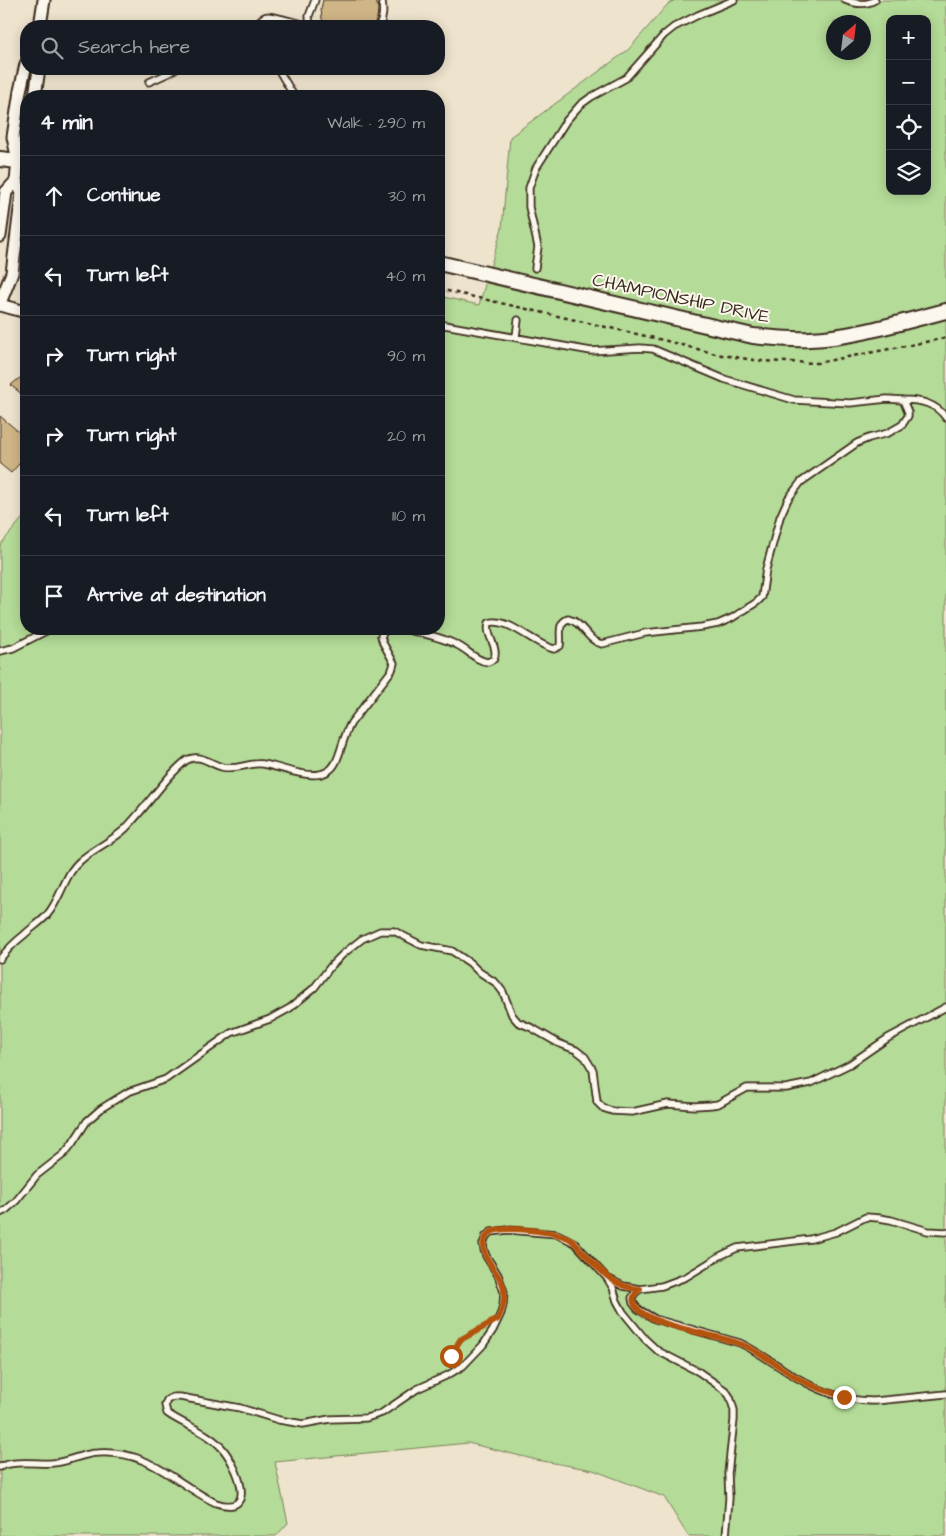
<!DOCTYPE html>
<meta charset="utf-8">
<style>
body{margin:0;font-family:"Architects Daughter",sans-serif;background:#20242c;color:#f1f3f6}
.controls{position:absolute;right:15px;top:15px;display:grid;overflow:hidden;border-radius:10px;box-shadow:0 2px 12px #0003}
.controls button{width:45px;height:45px;display:grid;place-items:center;padding:0;border:0;border-bottom:1px solid #363941;background:#171b24;color:#f1f3f6;font:25px sans-serif}
.compass{position:absolute;left:826px;top:15px;width:45px;height:45px;border-radius:50%;background:#171b24;box-shadow:0 2px 12px #0003;rotate:28deg}
.stop{position:absolute;width:15px;height:15px;margin:-11px;border:4px solid #b45309;border-radius:50%;background:#fff}
.stop.end{background:#b45309;border-color:#fff;box-shadow:0 1px 5px #0008}
.list{margin:0;padding:0;list-style:none}
h2{display:flex;justify-content:space-between;align-items:center;height:65px;margin:0;padding:0 20px;font-size:21px}
h2 small{font-size:16px;font-weight:400;color:#9ea1a6}
.list li{display:grid;grid-template-columns:32px 1fr auto;gap:15px;align-items:center;box-sizing:border-box;height:80px;padding:0 20px;border-top:1px solid #363941}
.list b{display:block;font-size:19px;white-space:nowrap}
.list em{font-size:16px;font-style:normal;color:#9ea1a6}
.icon{flex:none;width:28px;height:28px;fill:none;stroke:currentColor;stroke-width:2;stroke-linecap:round;stroke-linejoin:round}
.map{position:relative;flex:none;width:946px;height:1536px;overflow:hidden}
.search{position:absolute;background:#171b24;box-shadow:0 2px 12px #0003;left:20px;top:20px;width:425px;height:55px;display:flex;align-items:center;gap:12px;box-sizing:border-box;padding:0 18px;border-radius:20px;color:#9ea1a6;font-size:19px}
.panel{position:absolute;background:#171b24;box-shadow:0 2px 12px #0003;left:20px;top:90px;width:425px;height:545px;border-radius:20px}
.map>svg:first-child{display:block}
</style>
<div class="map">
<svg width="946" height="1536" viewBox="0 0 946 1536">
<rect width="100%" height="100%" fill="#eee3cd"/>
<filter id="ink" filterUnits="userSpaceOnUse"><feTurbulence type="fractalNoise" baseFrequency=".02" numOctaves="2"/><feDisplacementMap in="SourceGraphic" scale="10" xChannelSelector="R" yChannelSelector="G"/><feConvolveMatrix kernelMatrix="1 2 1 2 8 2 1 2 1" color-interpolation-filters="sRGB"/></filter>
<g filter="url(#ink)">
<path fill="#b4db97" stroke="#78825a" fill-rule="evenodd" d="M675,0H946V1536H688L664,1497L593,1470L537,1460L468,1443L275,1462L288,1523L276,1536H0V545L26,514V629H439V296L479,305L502,228L510,137L628,50L668,4ZM890,19H927V191H890ZM834,22H864V52H834Z"/>
<path fill="#d0b586" stroke="#3b2a1e" d="M323,0H376L378,9L377,18L373,26H326L322,19L321,9Z
M26,373V398L11,385Z
M0,416L26,438V456L11,473L0,464Z"/>
<g fill="none" stroke-linecap="round" stroke-linejoin="round">
<g stroke="#3b2a1e" stroke-width="9">
<path id="service" d="M845,0C855,4 865,6 875,0
M256,26C264,12 270,16 283,19C291,22 298,21 306,26
M310,26L309,16L315,0
M379,26C384,17 383,10 382,0
M278,69L294,96
M149,82L169,73L175,69
M535,268L538,247L529,207V188L536,168L566,121L580,105L591,97L626,78L664,35L674,27L698,15L734,0
M439,324L591,351L640,348L653,349L724,379L794,400L850,403L887,399L903,400
M516,337L518,320
M404,629C422,633 441,637 457,645C468,650 476,661 488,662L494,659C499,646 485,636 489,623C507,616 535,645 554,649L560,646C562,635 556,624 568,619C583,622 587,641 602,644L645,633L702,627L718,624L732,618L757,602L762,597L766,569L780,517L788,499L801,482L857,443L869,438L888,433L902,425L908,416V412L903,400C920,400 936,403 946,418
M0,651L13,648L50,629
M0,959C7,950 15,942 24,935C31,928 40,923 47,915C61,899 64,875 80,861C94,848 113,841 126,828C142,811 155,793 170,776C175,771 181,764 187,760C200,753 210,764 222,767C236,771 249,762 263,764C284,767 323,788 336,762C342,749 343,737 351,723L392,670L394,663L383,643L381,636L383,633L387,629
M0,1213L6,1210L16,1201L37,1175L64,1154L72,1144L87,1121L102,1108L128,1092L166,1079L231,1033L270,1019L290,1008L314,988L331,966L343,954L362,939L380,931H394L421,945L452,951L470,963L478,971L496,983L503,992L512,1015L518,1022L532,1028L558,1043L576,1050L585,1057L593,1070L597,1102L603,1108L612,1111L632,1112L668,1104L695,1106L711,1105L718,1104L747,1088H786L811,1083L850,1064L888,1038L946,1007
M946,1232L928,1231L891,1220L879,1218L866,1217L836,1232L811,1239L737,1248L720,1256L686,1277L662,1286L640,1289L635,1293L632,1298L633,1303L638,1309L655,1319L740,1343C755,1350 769,1360 783,1369C810,1387 843,1402 875,1401L946,1394
M609,1279L623,1286L640,1289
M0,1467C13,1460 38,1464 53,1463C69,1462 83,1453 98,1453C150,1450 174,1483 216,1503C260,1517 236,1464 222,1448C207,1431 185,1426 167,1413L165,1405L167,1400L173,1397H180L240,1408L279,1420L303,1424L330,1419L366,1418L382,1413L417,1389L448,1375L463,1366L483,1345L493,1330L501,1313L503,1305L504,1292L498,1275L486,1256L484,1250L483,1244L486,1236L491,1232L508,1230L557,1234L575,1243L607,1278L613,1288L617,1301L623,1312L645,1339L658,1351L699,1372L716,1384L726,1391L730,1397L734,1410V1420L728,1473L729,1498L726,1536"/>
</g>
<g stroke="#3b2a1e" stroke-width="15">
<path id="minor" d="M40,26L44,0
M35,96L39,69
M18,161L26,145
M0,236L6,192L16,181
M0,303L12,273L22,193L16,181L18,161L13,137L20,91L26,64
M0,305L26,312"/>
</g>
<g stroke="#3b2a1e" stroke-width="18">
<path id="tertiary" d="M0,159L26,162
M439,263L753,336C772,338 791,340 810,339C856,337 902,322 946,311"/>
</g>
<path stroke="#3b2a1e" stroke-width="2.5" stroke-dasharray="4 4" stroke-linecap="butt" d="M439,289L663,340L716,354L760,361L817,363L946,338
M449,1364C456,1338 462,1339 484,1327"/>
<use href="#service" stroke="#fbf7ec" stroke-width="5.5"/>
<use href="#minor" stroke="#fbf7ec" stroke-width="11"/>
<use href="#tertiary" stroke="#fbf7ec" stroke-width="14"/>
</g>
</g>
<g fill="none" stroke-linecap="round" stroke-linejoin="round" filter="url(#ink)">
<path stroke="#b45309" stroke-width="6" d="M451,1356L460,1340L498,1319C503,1309 506,1297 503,1285C498,1271 476,1253 486,1237C486,1236 490,1232 491,1232C504,1225 558,1232 570,1239C575,1243 579,1248 584,1253C600,1270 614,1288 640,1289C631,1296 631,1303 640,1311C659,1327 713,1334 738,1343C757,1349 774,1364 791,1374C807,1385 826,1391 844,1397"/>
</g>
<g text-anchor="middle" stroke-width="4" stroke-linejoin="round" paint-order="stroke">
<g font-size="18" fill="#3b2a1e" stroke="#fbf7ec">
<text transform="translate(681 298) rotate(12)" y="6">CHAMPIONSHIP DRIVE</text>
</g>
</g>
</svg>
<div class="controls">
<button>+</button>
<button>−</button>
<button><svg class="icon" aria-label="locate" viewBox="0 0 24 24"><circle cx="12" cy="12" r="6"/><path d="M12 2v4M12 18v4M2 12h4M18 12h4"/></svg></button>
<button><svg class="icon" aria-label="layers" viewBox="0 0 24 24"><path d="M12 4l9 5-9 5-9-5zM3 14l9 5 9-5"/></svg></button>
</div>
<svg class="compass" viewBox="-18 -18 36 36"><path d="M0-13l5 13h-10z" fill="#e53935"/><path d="M0 13l5-13h-10z" fill="#9ea1a6"/></svg>
<div class="stop" style="left:451px;top:1356px"></div>
<div class="stop end" style="left:844px;top:1397px"></div>
<div class="search"><svg class="icon" aria-label="search" viewBox="0 0 24 24"><circle cx="10" cy="10" r="6"/><path d="M15 15l6 6"/></svg>Search here</div>
<section class="panel">
<h2>4 min<small>Walk · 290 m</small></h2>
<ul class="list">
<li><svg class="icon" aria-label="ahead" viewBox="0 0 24 24"><path d="M12 20V5M6 11l6-6 6 6"/></svg><div><b>Continue</b></div><em>30 m</em></li>
<li><svg class="icon" aria-label="left" viewBox="0 0 24 24"><path d="M17 20v-9H6M10 6l-5 5 5 5"/></svg><div><b>Turn left</b></div><em>40 m</em></li>
<li><svg class="icon" aria-label="right" viewBox="0 0 24 24"><path d="M7 20v-9h11M14 6l5 5-5 5"/></svg><div><b>Turn right</b></div><em>90 m</em></li>
<li><svg class="icon" aria-label="right" viewBox="0 0 24 24"><path d="M7 20v-9h11M14 6l5 5-5 5"/></svg><div><b>Turn right</b></div><em>20 m</em></li>
<li><svg class="icon" aria-label="left" viewBox="0 0 24 24"><path d="M17 20v-9H6M10 6l-5 5 5 5"/></svg><div><b>Turn left</b></div><em>110 m</em></li>
<li><svg class="icon" aria-label="arrive" viewBox="0 0 24 24"><path d="M6 21V4h12l-3 4 3 4H6"/></svg><div><b>Arrive at destination</b></div></li>
</ul>
</section>
</div>
